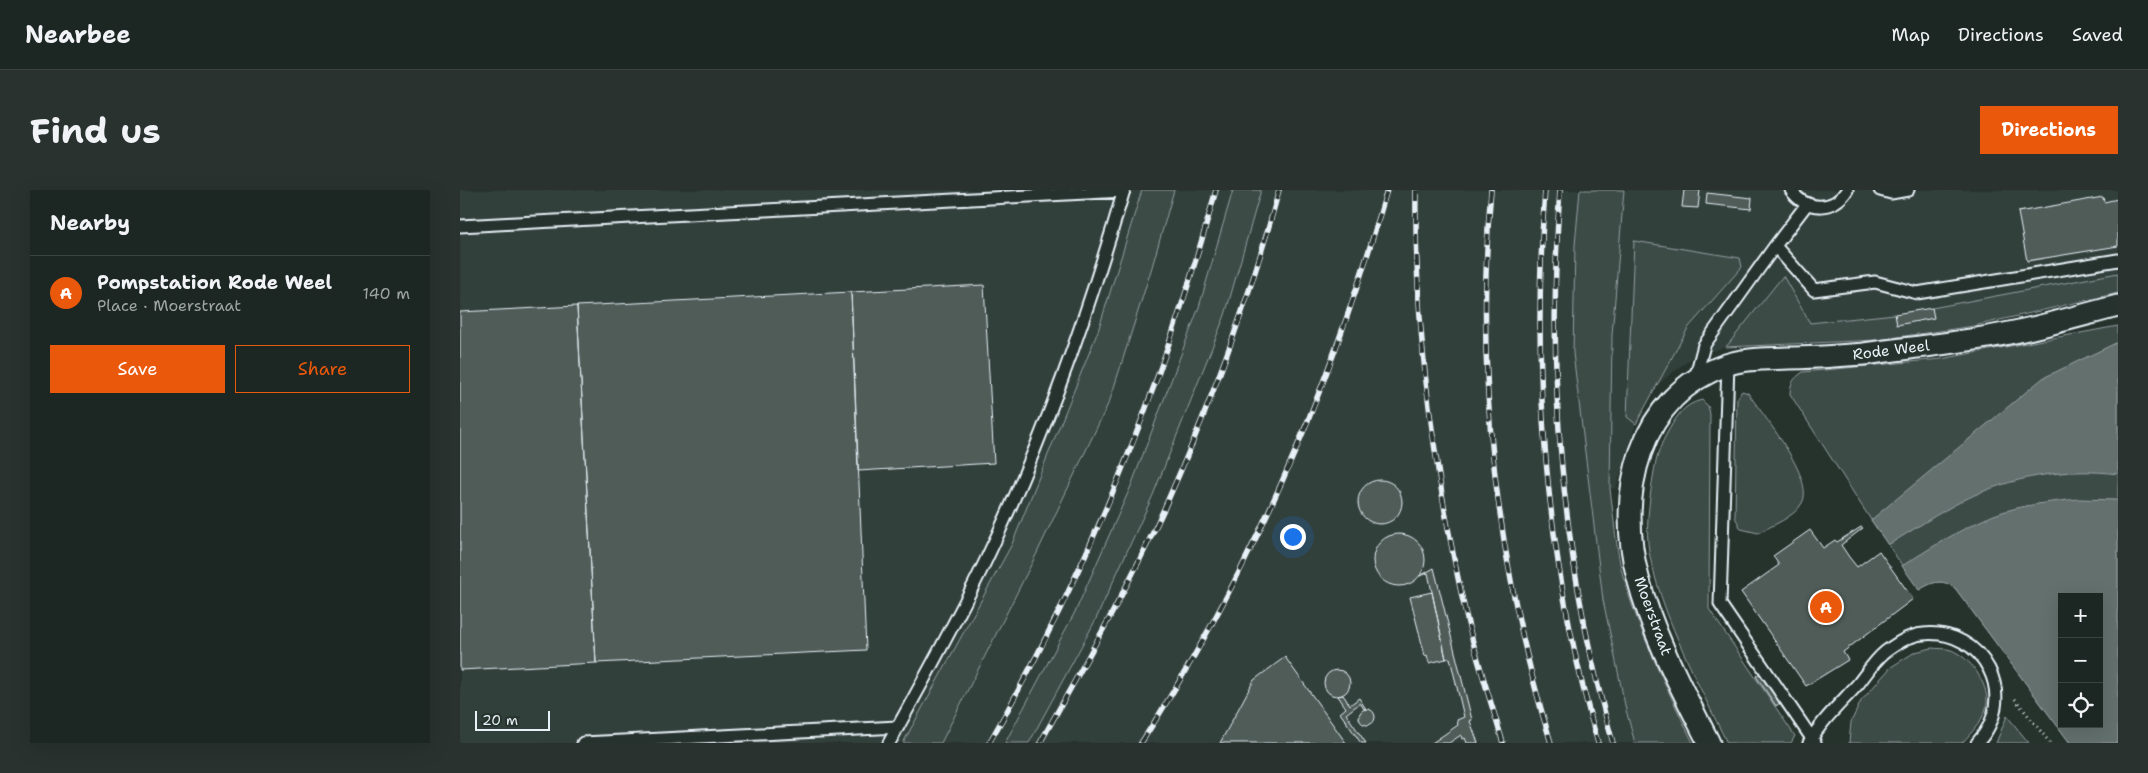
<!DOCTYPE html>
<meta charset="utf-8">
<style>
body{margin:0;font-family:"Shantell Sans",sans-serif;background:#29322f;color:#f1f3f6}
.controls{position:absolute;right:15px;bottom:15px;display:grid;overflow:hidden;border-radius:0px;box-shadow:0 5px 20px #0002}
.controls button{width:45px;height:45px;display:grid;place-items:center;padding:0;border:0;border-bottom:1px solid #3a4340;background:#1c2622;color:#f1f3f6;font:25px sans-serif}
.scale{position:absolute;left:15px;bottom:12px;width:75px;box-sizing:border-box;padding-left:5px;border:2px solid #e8f1f8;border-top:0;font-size:14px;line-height:18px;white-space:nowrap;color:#e8f1f8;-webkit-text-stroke:4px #26332d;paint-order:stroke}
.you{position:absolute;left:832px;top:346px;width:18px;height:18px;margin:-12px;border:4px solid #fff;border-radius:50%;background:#1a73e8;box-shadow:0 0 0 8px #1a73e833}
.badge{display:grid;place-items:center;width:32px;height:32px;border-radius:50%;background:#ea580c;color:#fff;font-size:16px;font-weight:700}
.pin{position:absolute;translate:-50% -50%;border:2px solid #fff;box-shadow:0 1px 5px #0006}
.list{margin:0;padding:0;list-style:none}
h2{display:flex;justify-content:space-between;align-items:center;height:65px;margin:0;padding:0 20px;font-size:21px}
h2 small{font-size:16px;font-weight:400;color:#a0a5a5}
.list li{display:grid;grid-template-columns:32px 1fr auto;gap:15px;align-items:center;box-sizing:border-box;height:75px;padding:0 20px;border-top:1px solid #3a4340}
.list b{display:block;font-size:19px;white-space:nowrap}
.list p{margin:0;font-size:16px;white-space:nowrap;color:#a0a5a5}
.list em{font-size:16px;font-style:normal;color:#a0a5a5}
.actions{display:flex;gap:10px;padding:15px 20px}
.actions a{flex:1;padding:11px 0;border:1px solid #ea580c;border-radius:0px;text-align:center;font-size:18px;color:#ea580c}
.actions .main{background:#ea580c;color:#fff}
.icon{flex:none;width:28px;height:28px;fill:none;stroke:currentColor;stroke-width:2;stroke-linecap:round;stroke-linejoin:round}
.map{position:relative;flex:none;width:1658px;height:553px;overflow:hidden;border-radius:0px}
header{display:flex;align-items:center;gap:30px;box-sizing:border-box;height:70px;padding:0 25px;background:#1c2622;border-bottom:1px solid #3a4340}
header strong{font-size:24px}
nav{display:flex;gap:28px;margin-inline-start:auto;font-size:18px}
.intro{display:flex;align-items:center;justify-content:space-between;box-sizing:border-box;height:120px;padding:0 30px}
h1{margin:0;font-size:35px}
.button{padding:12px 22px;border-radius:0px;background:#ea580c;color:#fff;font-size:18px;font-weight:700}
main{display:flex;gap:30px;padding:0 30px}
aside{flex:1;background:#1c2622;border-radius:0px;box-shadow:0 5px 20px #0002}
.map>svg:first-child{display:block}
</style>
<header>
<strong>Nearbee</strong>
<nav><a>Map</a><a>Directions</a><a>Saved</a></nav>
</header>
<div class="intro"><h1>Find us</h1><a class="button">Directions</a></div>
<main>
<aside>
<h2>Nearby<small></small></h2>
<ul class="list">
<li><span class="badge">A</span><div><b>Pompstation Rode Weel</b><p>Place · Moerstraat</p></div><em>140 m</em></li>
</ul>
<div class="actions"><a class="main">Save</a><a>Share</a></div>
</aside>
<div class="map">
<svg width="1658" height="553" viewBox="0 0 1658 553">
<rect width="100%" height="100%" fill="#26332d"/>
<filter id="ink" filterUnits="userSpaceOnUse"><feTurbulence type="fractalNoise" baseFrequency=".02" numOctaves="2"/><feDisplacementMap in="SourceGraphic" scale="10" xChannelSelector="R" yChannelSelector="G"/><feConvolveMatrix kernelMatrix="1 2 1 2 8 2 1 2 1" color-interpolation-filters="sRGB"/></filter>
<g filter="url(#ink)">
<path fill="#333f3a" d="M0,0H1658V103L1514,136L1417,150L1266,157L1234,166L1198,194L1177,230L1156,298L1129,301L1143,410L1166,520L1175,553H0Z"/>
<path fill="#3e4b47" stroke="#939ea0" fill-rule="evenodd" d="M682,0H714L692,77L650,210L576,365L481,553H443L552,354L638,141Z
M773,0H801L765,125L693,305L635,431L569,553H545L616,420L671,296L739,117Z
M1120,0H1164L1152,145L1150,299C1154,328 1156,361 1164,390C1181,447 1208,500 1233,553H1175L1166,520L1143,410L1113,163L1115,55Z
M1174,51L1280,68L1282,77L1228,138L1176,234L1167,227Z
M1658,83V103L1514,136L1417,150L1266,157L1323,86L1350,133L1435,124L1437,134L1473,128L1472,118Z
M1658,136V553H1610L1495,398C1482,388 1472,392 1459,400L1411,330L1330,204C1330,193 1334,188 1343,182L1481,169ZM1602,407H1639V534H1602Z
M1282,201L1288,203C1302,224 1356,289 1342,313C1335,327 1311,336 1298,343L1281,339L1275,327L1277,209Z
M1242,210L1248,216L1250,224L1249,419L1335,546L1331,553H1267C1240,497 1205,432 1191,371C1185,348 1188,323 1191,300C1194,281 1196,263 1206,245C1215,229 1223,214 1242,210Z
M1472,458C1478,459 1486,458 1491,460C1510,467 1528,493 1527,513C1525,529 1512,542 1502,553H1389L1391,532L1401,511L1431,477L1455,462Z
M1547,526L1569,553H1536Z"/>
<path fill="#636f6d" stroke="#98a3a5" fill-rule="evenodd" d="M1658,152V284C1607,277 1550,287 1504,310C1478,323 1453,340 1428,355L1411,330L1583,188Z
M1618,309L1658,310V553H1610L1495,398C1482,388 1472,392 1459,400L1442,376C1472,357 1502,338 1534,325C1560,315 1590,312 1618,309ZM1602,407H1639V534H1602Z"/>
<path fill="#505c59" stroke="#e8f1f8" d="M1224,0H1240L1238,18L1222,17Z
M1247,3L1292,8L1291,19L1246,14Z
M1643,7L1644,12L1658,9V56L1567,71L1558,22Z
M524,95L534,273L398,281L391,102Z
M391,102L406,460L136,473L117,116Z
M117,116L136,473L0,480V122Z
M1472,118L1474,128L1437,135L1435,124Z
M898 312a22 22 0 1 1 44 0a22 22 0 1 1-44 0Z
M1401,337L1403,338L1381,355L1389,367L1397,377L1419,361L1453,409L1383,462L1388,470L1346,496L1281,402L1319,375L1313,366L1350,340L1363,358L1375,350L1377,352Z
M913 370a26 26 0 1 1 52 0a26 26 0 1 1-52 0Z
M974,378L1012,530L1010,531L1018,553H1007L1005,548L1002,549L1001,545L989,553H972L998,535L997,530L1004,527L990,468L986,469L968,383L960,386Z
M972,402L986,469L969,473L967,465L965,466L950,407Z
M825,467L886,553H760L794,490Z
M864 493a13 13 0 1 1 26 0a13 13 0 1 1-26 0Z
M1303,481L1321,512L1316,516L1296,486Z
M883,505L890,515L899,508L906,519H904L900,513L886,524L906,553H901L880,523L886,518L878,506Z
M899 527a8 8 0 1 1 16 0a8 8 0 1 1-16 0Z"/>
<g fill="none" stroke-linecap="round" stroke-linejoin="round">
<g stroke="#e8f1f8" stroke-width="15">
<path id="service" d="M1331,0C1345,21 1374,22 1387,0
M1420,0L1431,3L1448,0
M1347,14L1315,56L1354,100L1415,92L1457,103L1658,70
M0,36L664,1
M1268,174L1260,414L1355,553
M1235,189L1244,155L1315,56
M123,553L438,537
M429,553C462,493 495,434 525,372C582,253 627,127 664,0
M1349,553C1360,532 1382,512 1398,494C1406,484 1415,470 1425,462C1436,454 1449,445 1463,444C1524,438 1560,507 1517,553"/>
</g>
<g stroke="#e8f1f8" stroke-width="25">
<path id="minor" d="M1249,553C1222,499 1193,446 1178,388C1156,305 1178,206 1266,175C1285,168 1309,169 1328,168C1354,168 1378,166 1404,164C1441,159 1478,155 1516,149C1564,142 1611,128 1658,116"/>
</g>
<path stroke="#e8f1f8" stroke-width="3" stroke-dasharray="1 4" stroke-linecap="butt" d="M1555,509L1590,553"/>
<use href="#service" stroke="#26332d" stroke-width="11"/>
<use href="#minor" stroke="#26332d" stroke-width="21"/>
<g stroke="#e8f1f8" stroke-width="5.5">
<path id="rail" d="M956,0C954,142 975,287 1006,425C1016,468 1031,511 1043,553
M1031,0C1014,184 1037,377 1091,553
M1085,0C1071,184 1086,375 1138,553
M1100,0C1086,185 1102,374 1153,553
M529,553C630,378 703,194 756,0
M580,553C623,476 667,400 704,319C750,216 790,109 819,0
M681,553C792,382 871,196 927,0"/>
</g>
<use href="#rail" stroke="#26332d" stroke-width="4" stroke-dasharray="11" stroke-linecap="butt"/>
</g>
</g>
<g text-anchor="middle" stroke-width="4.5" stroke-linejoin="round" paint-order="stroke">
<g font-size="15" fill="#e8f1f8" stroke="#26332d">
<text transform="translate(1431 160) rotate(-7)" y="5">Rode Weel</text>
<text transform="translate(1193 426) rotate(70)" y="5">Moerstraat</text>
</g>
</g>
</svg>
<div class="controls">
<button>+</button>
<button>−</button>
<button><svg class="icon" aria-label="locate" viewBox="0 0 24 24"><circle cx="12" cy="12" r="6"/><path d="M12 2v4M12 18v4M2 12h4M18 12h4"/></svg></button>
</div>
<div class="scale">20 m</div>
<div class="you"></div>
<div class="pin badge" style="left:1366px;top:417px">A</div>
</div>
</main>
